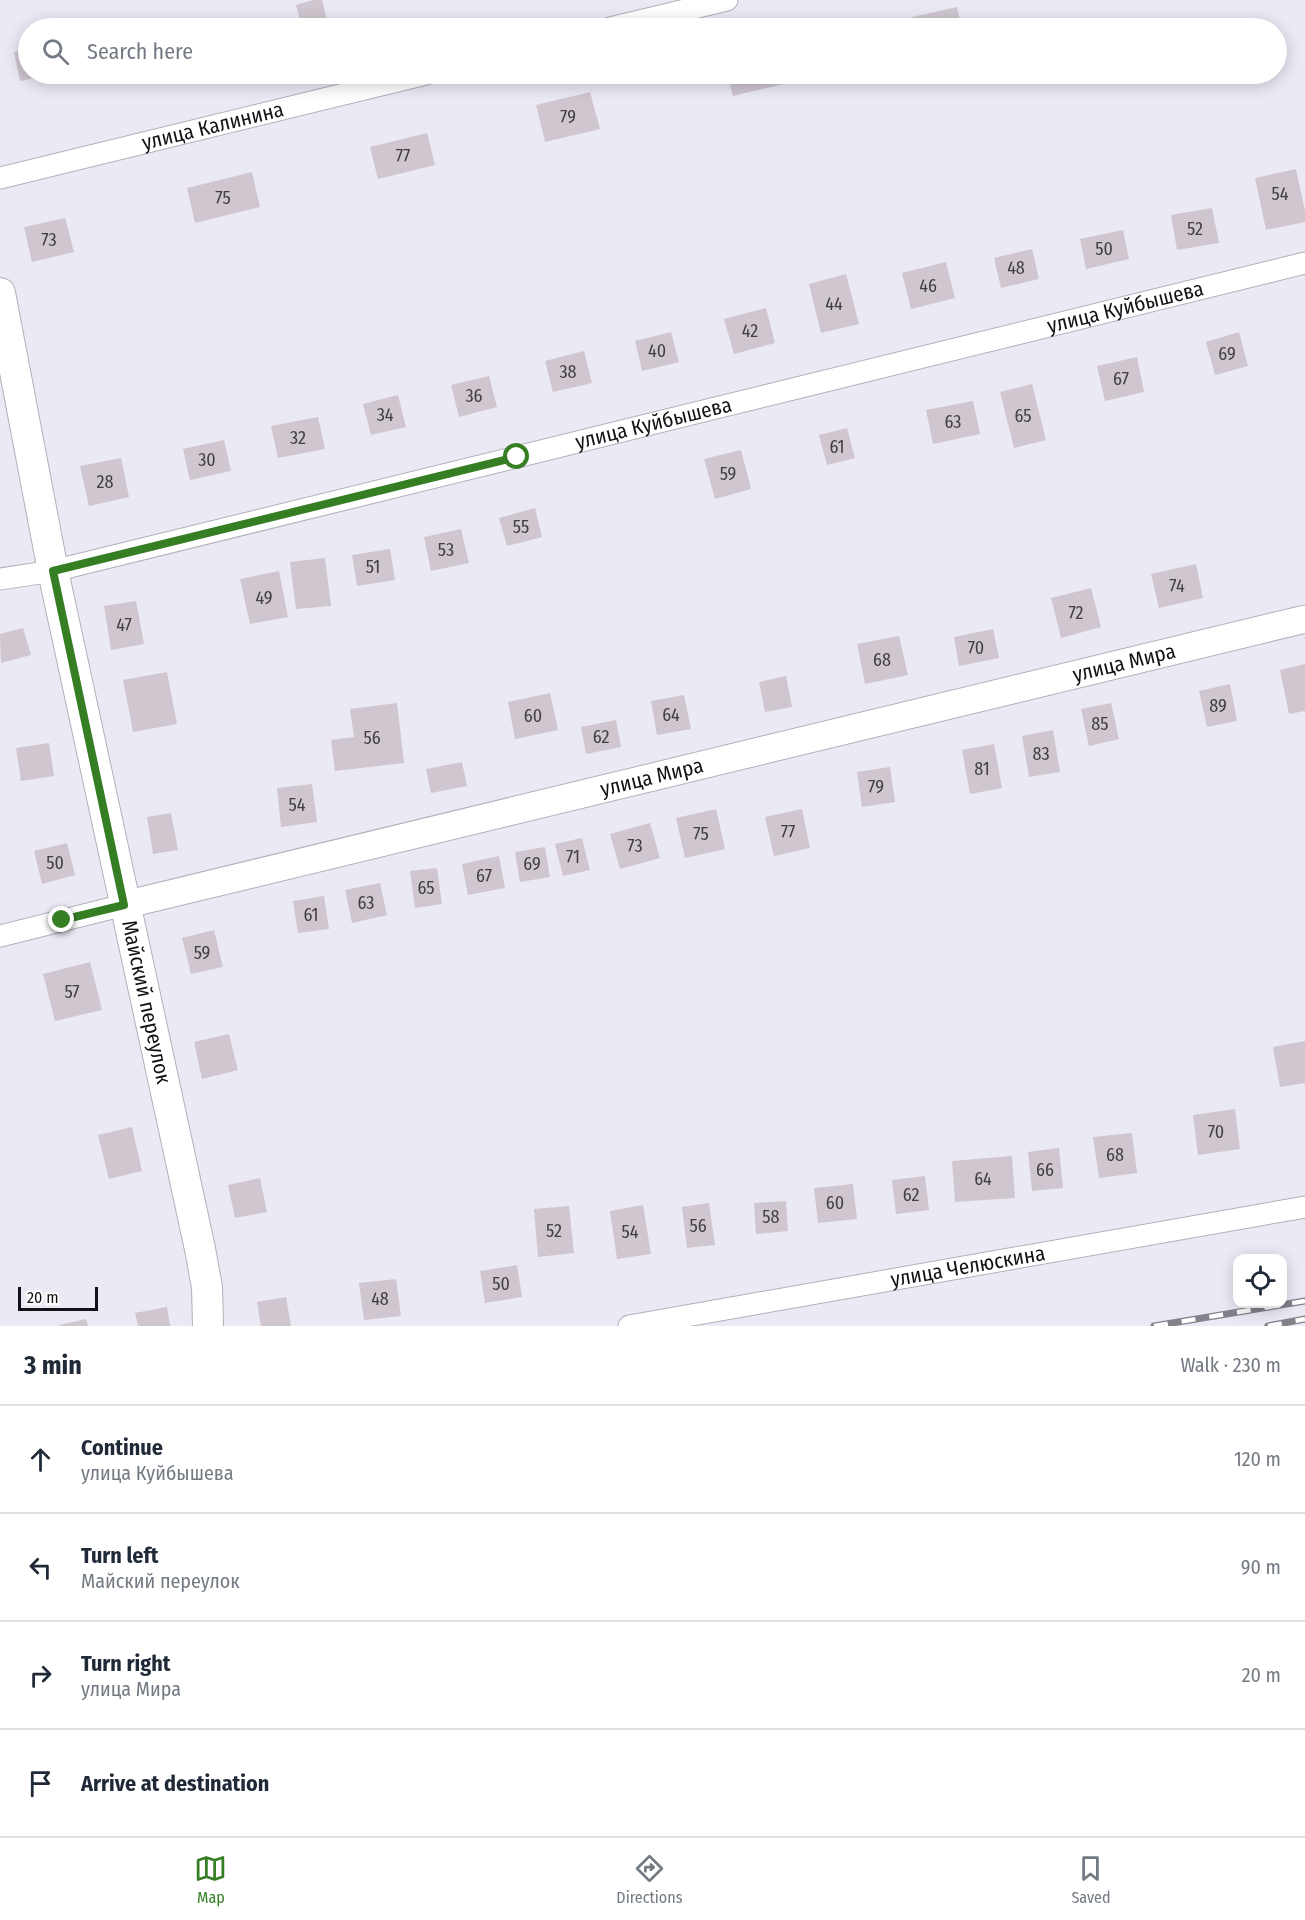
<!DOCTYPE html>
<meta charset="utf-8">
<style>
body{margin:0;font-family:"Fira Sans Condensed",sans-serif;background:#f2f2f3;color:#1f2937}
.controls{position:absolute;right:18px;bottom:18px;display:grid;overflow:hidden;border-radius:12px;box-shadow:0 3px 15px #0003}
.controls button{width:54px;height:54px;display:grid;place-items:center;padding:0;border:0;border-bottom:2px solid #e0e1e3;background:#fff;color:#1f2937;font:30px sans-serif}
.scale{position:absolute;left:18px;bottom:15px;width:80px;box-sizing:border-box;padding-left:6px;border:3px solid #121115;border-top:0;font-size:16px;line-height:21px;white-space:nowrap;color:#121115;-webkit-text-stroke:4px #fff;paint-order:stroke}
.stop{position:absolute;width:18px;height:18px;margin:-14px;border:4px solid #357e24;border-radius:50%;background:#fff}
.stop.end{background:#357e24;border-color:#fff;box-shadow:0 2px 6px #0008}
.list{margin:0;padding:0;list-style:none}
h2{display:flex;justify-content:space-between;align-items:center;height:78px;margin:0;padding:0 24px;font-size:26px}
h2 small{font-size:20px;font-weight:400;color:#747a83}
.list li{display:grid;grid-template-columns:39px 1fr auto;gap:18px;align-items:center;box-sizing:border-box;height:108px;padding:0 24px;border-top:2px solid #e0e1e3}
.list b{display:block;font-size:22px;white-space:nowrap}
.list p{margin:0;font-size:20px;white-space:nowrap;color:#747a83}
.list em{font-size:20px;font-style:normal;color:#747a83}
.icon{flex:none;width:33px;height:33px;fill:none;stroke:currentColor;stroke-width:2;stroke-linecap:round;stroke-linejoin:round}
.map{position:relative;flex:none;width:1305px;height:1326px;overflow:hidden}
.search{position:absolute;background:#fff;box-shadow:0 3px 15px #0003;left:18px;right:18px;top:18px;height:66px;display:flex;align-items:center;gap:15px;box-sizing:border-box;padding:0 21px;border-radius:33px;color:#747a83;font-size:22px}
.sheet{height:510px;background:#fff}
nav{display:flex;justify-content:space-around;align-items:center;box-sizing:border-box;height:84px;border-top:2px solid #e0e1e3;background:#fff;font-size:16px;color:#747a83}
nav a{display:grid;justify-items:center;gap:3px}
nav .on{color:#357e24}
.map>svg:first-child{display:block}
</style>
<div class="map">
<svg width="1305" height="1326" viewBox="0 0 1305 1326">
<rect width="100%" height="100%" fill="#ebe9f4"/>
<path fill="#cfc6cf" d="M313,0H322L329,28H302L296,5Z
M957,7L962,28H914L912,17Z
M262,18L265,28H222Z
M28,49V74L51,75L20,81L14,52Z
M727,74H780L783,84L733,96Z
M590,92L600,129L545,142L536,105Z
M427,133L435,165L378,179L370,147Z
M1296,169L1305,211V222L1266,230L1255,178Z
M252,172L260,207L195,223L187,188Z
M1212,208L1219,243L1177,250L1171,215Z
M65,218L74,252L32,262L24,227Z
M1123,230L1129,259L1086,269L1080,239Z
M1032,249L1039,279L1001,288L994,258Z
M946,262L955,298L911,309L902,273Z
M846,274L859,324L821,333L809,284Z
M766,308L775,343L734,354L724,319Z
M671,332L679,362L642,371L635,341Z
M1239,332L1248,366L1215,375L1206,342Z
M584,351L592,383L553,392L545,361Z
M1137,357L1144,392L1105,401L1097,366Z
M489,376L497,407L459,417L451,385Z
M1032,384L1046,440L1014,448L1000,392Z
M398,395L406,427L371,435L363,404Z
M973,401L980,434L933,444L926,410Z
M318,417L325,449L278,458L271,426Z
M847,428L855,458L827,465L819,435Z
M224,440L231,471L190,480L183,449Z
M741,450L751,489L715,499L704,459Z
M121,458L129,497L89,506L80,466Z
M535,508L542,537L507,546L499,518Z
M461,529L469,563L431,571L424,537Z
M390,549L395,580L357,586L352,555Z
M325,558L331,606L296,609L290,562Z
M1196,564L1203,598L1159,608L1151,574Z
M279,571L288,617L250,624L240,579Z
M1091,588L1101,627L1061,638L1051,598Z
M136,601L144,644L111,650L104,606Z
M23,628L31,655L1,663L0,634Z
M993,629L999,658L959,666L954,637Z
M899,636L908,675L865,684L857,644Z
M1305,664V711L1289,714L1280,670Z
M167,672L177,724L133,732L123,680Z
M786,676L792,707L765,712L759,682Z
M1230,684L1237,721L1207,727L1199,691Z
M550,693L558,730L515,739L508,702Z
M684,695L691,729L657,735L651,701Z
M397,703L404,763L335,771L331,740L354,737L350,709Z
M1111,703L1119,739L1089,746L1081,709Z
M616,720L621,747L586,754L581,727Z
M1053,730L1060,772L1029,777L1022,736Z
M49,743L54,776L21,781L16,748Z
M994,744L1002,788L970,794L962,750Z
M462,762L467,786L431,793L426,769Z
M890,767L895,802L862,807L857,772Z
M312,784L317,822L281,827L277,788Z
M716,809L725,849L685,858L676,818Z
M802,809L810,848L774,856L765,817Z
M171,813L178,850L153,854L147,817Z
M650,823L660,858L620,869L610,834Z
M582,838L590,870L563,876L555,844Z
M67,843L75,875L42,884L34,851Z
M545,847L550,877L520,882L515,852Z
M499,856L505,888L468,895L462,864Z
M437,868L442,904L415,908L410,871Z
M380,883L387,915L352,923L345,890Z
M324,896L329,929L298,933L293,901Z
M214,930L223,967L191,974L182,938Z
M90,962L102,1010L55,1021L43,974Z
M229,1034L238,1070L202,1079L194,1042Z
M1305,1041V1083L1280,1087L1273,1047Z
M1235,1109L1240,1149L1198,1155L1193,1115Z
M132,1127L142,1171L109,1179L98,1135Z
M1132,1133L1137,1173L1099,1178L1093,1137Z
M1059,1148L1063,1188L1032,1191L1028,1152Z
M1012,1156L1015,1198L955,1202L952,1161Z
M925,1176L929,1210L896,1214L892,1180Z
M260,1178L267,1212L235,1218L228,1185Z
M853,1184L857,1219L818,1223L814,1188Z
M786,1201L788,1231L756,1234L754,1203Z
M709,1203L715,1245L687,1248L682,1207Z
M643,1205L651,1254L617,1259L610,1211Z
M569,1206L574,1253L538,1257L534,1209Z
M517,1265L522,1297L485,1303L480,1271Z
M396,1279L401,1316L364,1320L359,1283Z
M286,1297L291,1326H261L257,1302Z
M167,1307L170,1326H138L135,1313Z
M86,1319L88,1326H60V1325Z"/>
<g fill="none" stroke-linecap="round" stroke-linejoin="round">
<g stroke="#b2b0ba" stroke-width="23">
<g id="minor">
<path d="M610,28L727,0"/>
<path id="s1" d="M0,178L426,74"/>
<path id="s2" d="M0,579L53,571L1305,263"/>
<path d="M0,936L124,905"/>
<path id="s3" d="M629,1326L1305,1207"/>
</g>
</g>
<g stroke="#b2b0ba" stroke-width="29">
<g id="tertiary">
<path id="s4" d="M124,905L1305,619"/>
</g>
</g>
<g stroke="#b2b0ba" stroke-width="32">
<g id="secondary">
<path id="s5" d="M0,293L53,571L200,1249L207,1287L208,1326"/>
</g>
</g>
<use href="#minor" stroke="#fff" stroke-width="21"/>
<use href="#tertiary" stroke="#fff" stroke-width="27"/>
<use href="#secondary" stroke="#fff" stroke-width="30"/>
<g stroke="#838189" stroke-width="7">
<path id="rail" d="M1154,1326L1305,1301
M1268,1326L1305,1319"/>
</g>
<use href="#rail" stroke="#fff" stroke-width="4.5" stroke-dasharray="14" stroke-linecap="butt"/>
</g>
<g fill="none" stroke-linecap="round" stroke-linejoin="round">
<path stroke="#357e24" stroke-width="8" d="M62,920L124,905L53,571L517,457"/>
</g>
<g text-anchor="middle" stroke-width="4.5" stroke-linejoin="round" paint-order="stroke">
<g font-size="18" fill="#413e44">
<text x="568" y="123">79</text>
<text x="403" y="162">77</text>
<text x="1280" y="200">54</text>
<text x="223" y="204">75</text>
<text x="1195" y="235">52</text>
<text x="49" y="246">73</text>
<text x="1104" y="255">50</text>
<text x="1016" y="274">48</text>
<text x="928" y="292">46</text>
<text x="834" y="310">44</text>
<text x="750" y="337">42</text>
<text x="657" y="357">40</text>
<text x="1227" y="360">69</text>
<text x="568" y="378">38</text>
<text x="1121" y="385">67</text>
<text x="474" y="402">36</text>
<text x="385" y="421">34</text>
<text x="1023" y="422">65</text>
<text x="953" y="428">63</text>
<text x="298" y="444">32</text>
<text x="837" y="453">61</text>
<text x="207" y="466">30</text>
<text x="728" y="480">59</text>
<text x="105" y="488">28</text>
<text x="521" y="533">55</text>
<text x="446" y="556">53</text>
<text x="373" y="573">51</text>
<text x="1177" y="592">74</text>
<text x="264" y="604">49</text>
<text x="1076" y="619">72</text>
<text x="124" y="631">47</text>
<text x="976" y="654">70</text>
<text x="882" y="666">68</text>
<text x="1218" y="712">89</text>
<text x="671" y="721">64</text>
<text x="533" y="722">60</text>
<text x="1100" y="730">85</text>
<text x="601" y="743">62</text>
<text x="372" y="744">56</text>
<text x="1041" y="760">83</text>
<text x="982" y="775">81</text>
<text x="876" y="793">79</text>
<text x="297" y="811">54</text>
<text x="788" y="838">77</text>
<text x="701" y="840">75</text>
<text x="635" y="852">73</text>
<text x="573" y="863">71</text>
<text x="55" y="869">50</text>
<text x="532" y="870">69</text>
<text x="484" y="882">67</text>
<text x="426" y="894">65</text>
<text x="366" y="909">63</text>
<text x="311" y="921">61</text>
<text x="202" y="959">59</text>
<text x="72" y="998">57</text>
<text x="1216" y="1138">70</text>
<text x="1115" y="1161">68</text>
<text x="1045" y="1176">66</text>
<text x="983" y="1185">64</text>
<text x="911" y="1201">62</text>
<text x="835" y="1209">60</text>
<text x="771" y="1223">58</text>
<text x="698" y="1232">56</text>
<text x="554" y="1237">52</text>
<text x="630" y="1238">54</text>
<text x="501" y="1290">50</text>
<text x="380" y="1305">48</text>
</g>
<g font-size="21" fill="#121115" stroke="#fff">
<text dy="7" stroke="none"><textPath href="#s1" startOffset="219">улица Калинина</textPath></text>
<text dy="7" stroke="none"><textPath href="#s2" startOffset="1158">улица Куйбышева</textPath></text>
<text dy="7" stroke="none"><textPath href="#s2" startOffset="672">улица Куйбышева</textPath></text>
<text dy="7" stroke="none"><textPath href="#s4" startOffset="1029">улица Мира</textPath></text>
<text dy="7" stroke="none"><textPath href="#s4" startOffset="543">улица Мира</textPath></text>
<text dy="7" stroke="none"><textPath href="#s5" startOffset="724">Майский переулок</textPath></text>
<text dy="7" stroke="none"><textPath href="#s3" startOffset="344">улица Челюскина</textPath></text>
</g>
</g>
</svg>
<div class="controls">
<button><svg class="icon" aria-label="locate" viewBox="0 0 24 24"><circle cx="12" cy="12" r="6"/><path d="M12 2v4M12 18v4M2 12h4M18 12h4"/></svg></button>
</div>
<div class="scale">20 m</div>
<div class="stop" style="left:517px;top:457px"></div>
<div class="stop end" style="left:62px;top:920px"></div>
<div class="search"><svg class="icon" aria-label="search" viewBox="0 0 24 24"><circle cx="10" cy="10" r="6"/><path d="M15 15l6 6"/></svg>Search here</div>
</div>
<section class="sheet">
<h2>3 min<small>Walk · 230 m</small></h2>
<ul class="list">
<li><svg class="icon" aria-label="ahead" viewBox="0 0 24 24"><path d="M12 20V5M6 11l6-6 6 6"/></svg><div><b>Continue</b><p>улица Куйбышева</p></div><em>120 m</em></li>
<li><svg class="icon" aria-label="left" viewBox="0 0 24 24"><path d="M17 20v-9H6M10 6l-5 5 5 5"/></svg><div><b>Turn left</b><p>Майский переулок</p></div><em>90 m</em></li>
<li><svg class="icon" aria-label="right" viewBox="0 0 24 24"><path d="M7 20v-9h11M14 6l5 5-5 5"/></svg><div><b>Turn right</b><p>улица Мира</p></div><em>20 m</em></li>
<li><svg class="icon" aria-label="arrive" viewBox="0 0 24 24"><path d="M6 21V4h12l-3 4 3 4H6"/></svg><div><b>Arrive at destination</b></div></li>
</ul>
</section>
<nav>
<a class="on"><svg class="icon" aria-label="map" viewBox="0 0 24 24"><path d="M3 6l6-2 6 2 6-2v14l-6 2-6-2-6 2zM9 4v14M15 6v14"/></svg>Map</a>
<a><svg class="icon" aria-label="directions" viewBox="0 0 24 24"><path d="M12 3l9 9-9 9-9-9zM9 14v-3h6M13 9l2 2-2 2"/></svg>Directions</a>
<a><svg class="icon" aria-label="saved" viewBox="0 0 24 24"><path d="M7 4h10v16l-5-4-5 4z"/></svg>Saved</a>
</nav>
